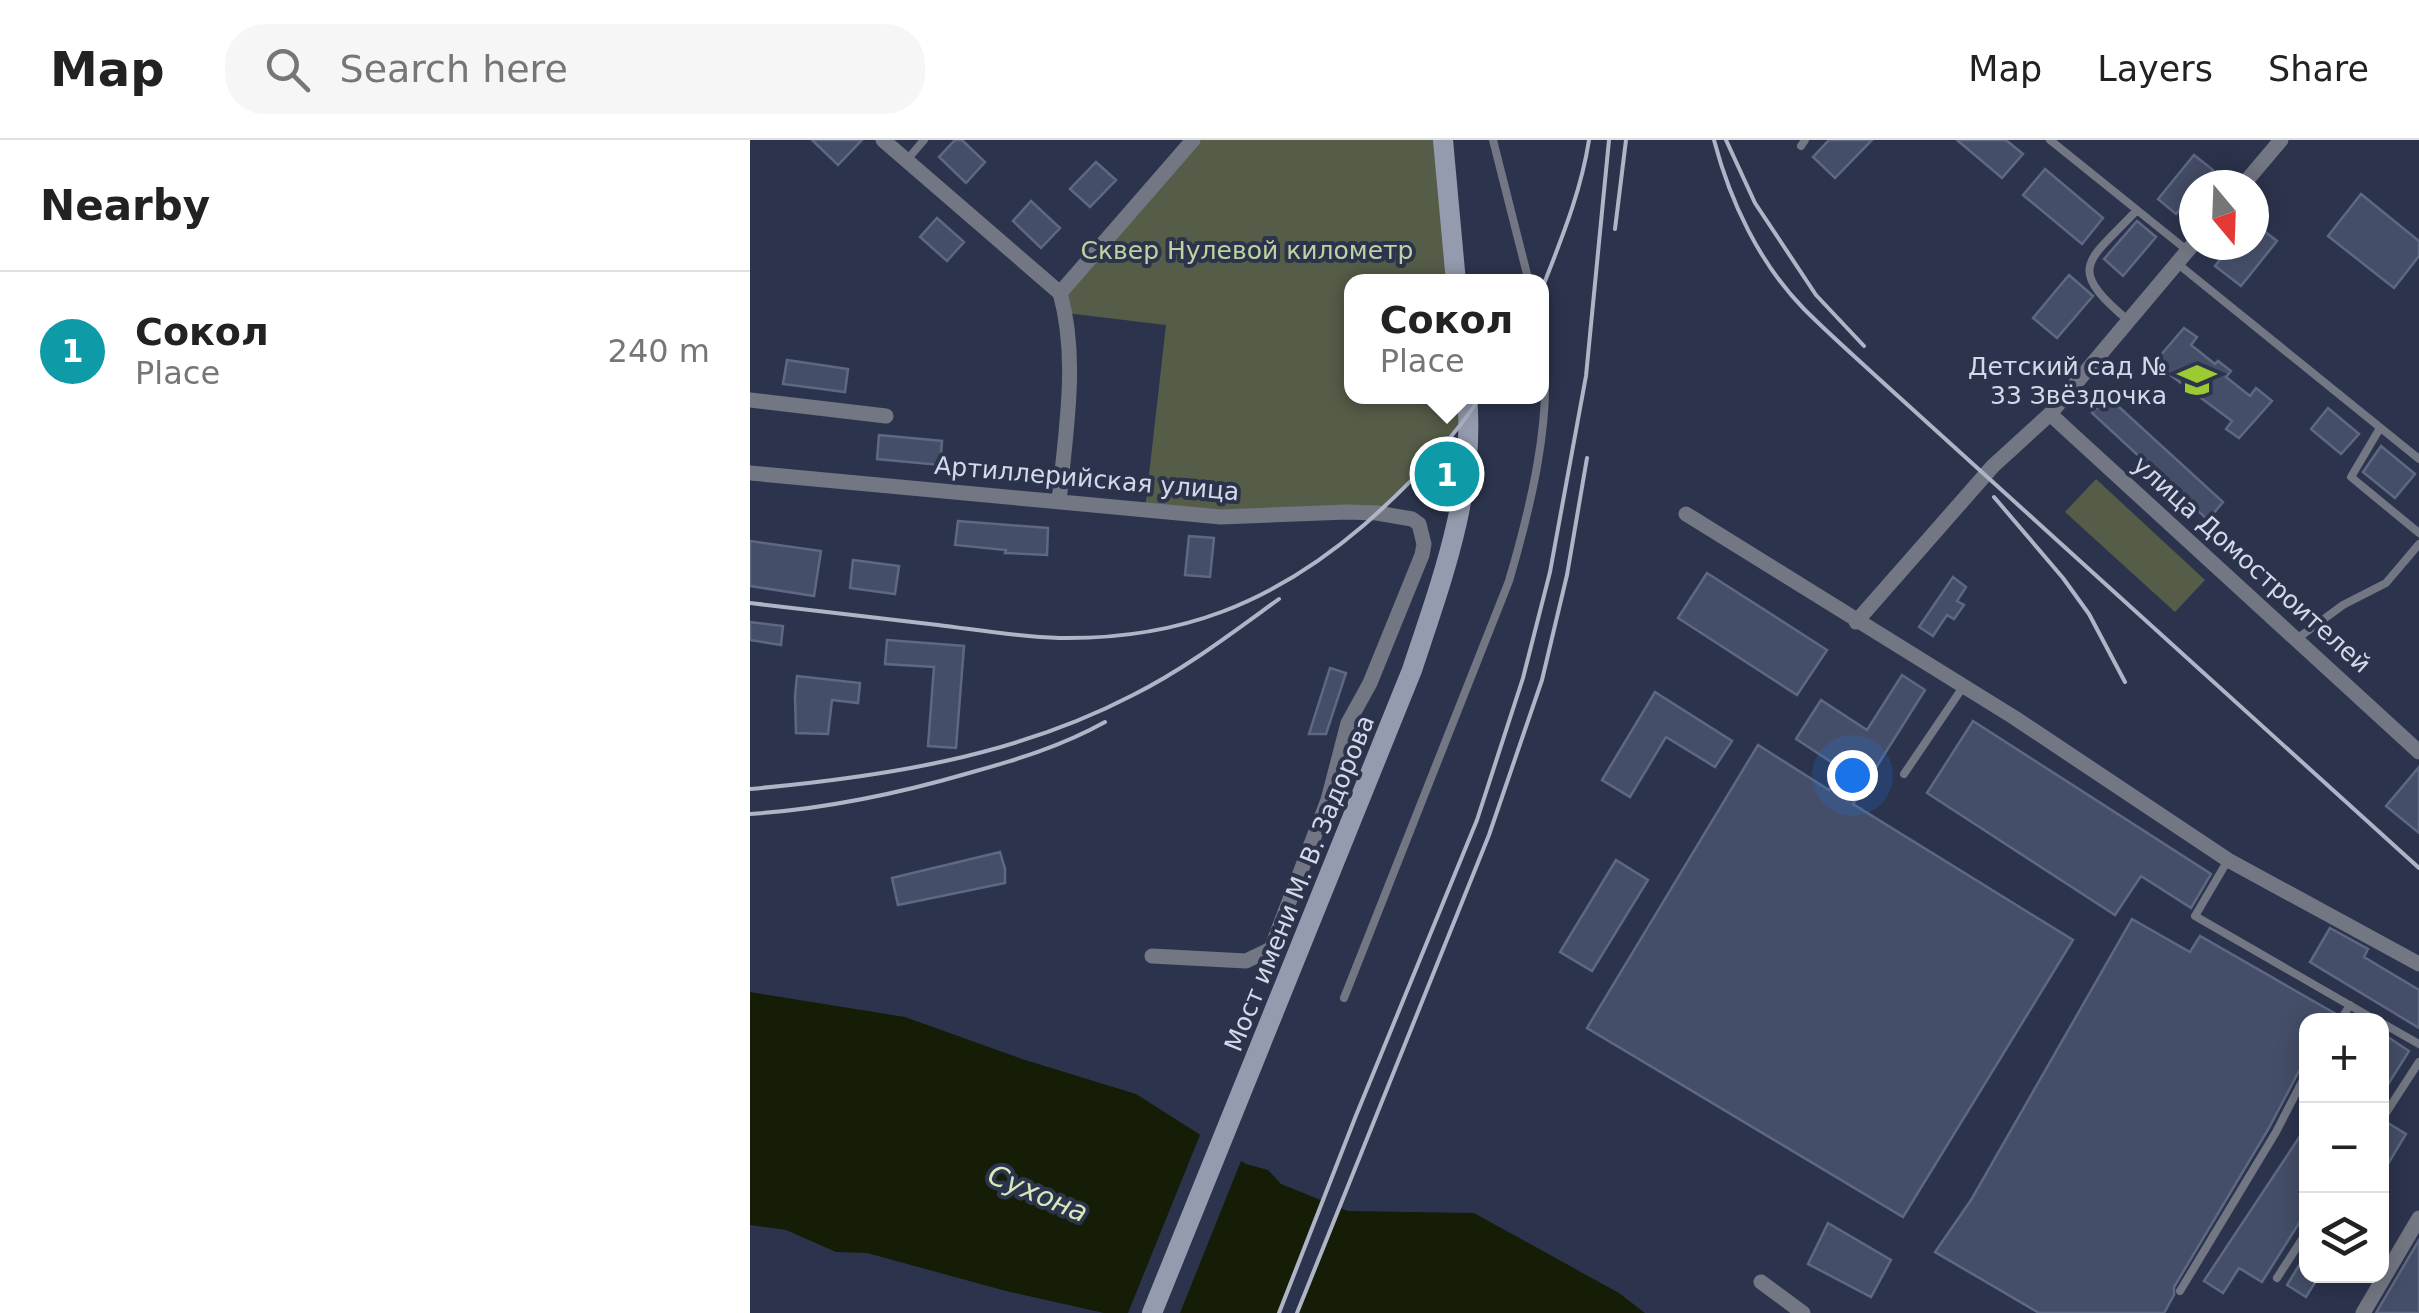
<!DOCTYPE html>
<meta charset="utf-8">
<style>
body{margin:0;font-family:"DejaVu Sans",sans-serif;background:#f6f6f6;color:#222}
.controls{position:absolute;right:30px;bottom:30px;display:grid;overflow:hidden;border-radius:20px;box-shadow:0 5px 25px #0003}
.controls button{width:90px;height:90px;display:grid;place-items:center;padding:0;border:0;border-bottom:2px solid #e0e0e0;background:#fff;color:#222;font:50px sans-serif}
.compass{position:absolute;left:1429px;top:30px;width:90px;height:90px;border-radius:50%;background:#fff;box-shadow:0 5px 25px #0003;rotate:161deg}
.you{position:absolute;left:1102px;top:635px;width:35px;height:35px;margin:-25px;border:8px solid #fff;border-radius:50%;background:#1a73e8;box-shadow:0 0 0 15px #1a73e833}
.badge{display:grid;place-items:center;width:65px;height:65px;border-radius:50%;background:#7c3aed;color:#fff;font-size:32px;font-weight:700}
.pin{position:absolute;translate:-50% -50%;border:5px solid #fff;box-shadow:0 2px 10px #0006}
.popup{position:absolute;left:594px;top:134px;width:205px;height:130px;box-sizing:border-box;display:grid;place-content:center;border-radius:20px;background:#fff;filter:drop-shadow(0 2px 8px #0005);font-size:32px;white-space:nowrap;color:#767676}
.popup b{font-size:38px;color:#222}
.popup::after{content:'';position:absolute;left:50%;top:100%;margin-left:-20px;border:20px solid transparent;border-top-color:#fff}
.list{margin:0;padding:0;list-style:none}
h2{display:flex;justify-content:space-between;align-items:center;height:130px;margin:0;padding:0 40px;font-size:42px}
h2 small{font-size:32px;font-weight:400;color:#767676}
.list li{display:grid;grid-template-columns:65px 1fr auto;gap:30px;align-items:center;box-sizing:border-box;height:160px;padding:0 40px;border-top:2px solid #e0e0e0}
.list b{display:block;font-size:38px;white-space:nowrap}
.list p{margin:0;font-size:32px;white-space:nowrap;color:#767676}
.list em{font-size:32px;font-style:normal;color:#767676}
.icon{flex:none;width:55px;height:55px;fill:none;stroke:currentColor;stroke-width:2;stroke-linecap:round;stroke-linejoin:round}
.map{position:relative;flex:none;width:1669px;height:1173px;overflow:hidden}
header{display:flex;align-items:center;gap:60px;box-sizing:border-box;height:140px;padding:0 50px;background:#fff;border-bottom:2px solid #e0e0e0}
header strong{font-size:48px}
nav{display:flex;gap:55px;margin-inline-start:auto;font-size:35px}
.search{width:700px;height:90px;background:#f6f6f6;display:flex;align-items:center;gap:25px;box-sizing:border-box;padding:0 35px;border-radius:40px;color:#767676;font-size:38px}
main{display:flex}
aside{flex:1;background:#fff}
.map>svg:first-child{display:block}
</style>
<header>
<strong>Map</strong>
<div class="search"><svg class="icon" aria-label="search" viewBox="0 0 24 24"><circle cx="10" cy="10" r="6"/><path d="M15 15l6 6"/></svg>Search here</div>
<nav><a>Map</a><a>Layers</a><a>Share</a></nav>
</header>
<main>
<aside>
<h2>Nearby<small></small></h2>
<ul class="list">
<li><span class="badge" style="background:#0f9aa8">1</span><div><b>Сокол</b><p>Place</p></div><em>240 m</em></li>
</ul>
</aside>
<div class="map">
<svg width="1669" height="1173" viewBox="0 0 1669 1173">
<rect width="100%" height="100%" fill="#2c344d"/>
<path fill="#555d48" d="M443,0H693L706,141L602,142V256L717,257L719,275L673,329L627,373L395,370L416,185L316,173L310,153Z
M1346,339L1455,440L1425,472L1315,372Z"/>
<path fill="#151d06" d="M0,852L155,877L272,919L386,954L496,1024L518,1030L531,1044L598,1071L724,1073L869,1153L895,1173H354L256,1151L117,1113L86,1112L36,1090L0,1085Z"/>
<path fill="#2c344d" d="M452,990L493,1016L430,1173H378Z
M574,1056L590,1062L547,1173H529Z"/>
<path fill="#454e68" stroke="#5e6883" stroke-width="2.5" d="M62,0H112L88,25Z
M205,0H212L235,22L216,43L189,17Z
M1079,0H1122L1085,38L1063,17Z
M1207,0H1256L1273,14L1252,38Z
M1444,15L1463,30L1451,45H1444V53L1426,74L1408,59Z
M346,22L366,40L340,67L320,49Z
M1295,29L1353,78L1332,104L1273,55Z
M1611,54L1669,101V116L1644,148L1578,96Z
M281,61L310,88L291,108L263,81Z
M187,78L214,102L197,121L170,97Z
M1387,81L1406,97L1373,136L1354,119Z
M1504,83L1527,101L1491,146L1465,126L1482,105H1504Z
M1319,135L1343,156L1307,198L1283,178Z
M1434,188L1447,197L1441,205L1465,224L1468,221L1481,231L1476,237L1500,256L1506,248L1522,261L1489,298L1476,289L1482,281L1404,223Z
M37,220L98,229L95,252L33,244Z
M1357,256L1473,362L1458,380L1342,273Z
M1578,268L1609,294L1591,314L1561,289Z
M129,295L192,301L190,325L127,319Z
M1631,306L1665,334L1645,358L1613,332Z
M208,381L298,388L297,415L255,413L256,410L205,405Z
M439,396L464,398L460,437L435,435Z
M0,401L71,411L64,456L0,446Z
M103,420L149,426L145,454L100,448Z
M957,433L1077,510L1047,555L928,478Z
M1203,437L1216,447L1207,461L1214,465L1204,479L1197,475L1183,496L1169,487Z
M0,482L33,486L31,505L0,500Z
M137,500L214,506L206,608L178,606L184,527L135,524Z
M580,528L596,533L576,594H559Z
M1152,535L1175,550L1103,664L1323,800L1153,1077L837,888L1008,605L1079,650L1092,629L1046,599L1071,560L1117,590Z
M47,536L110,543L108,563L82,560L78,594L46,593L45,556Z
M905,552L982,601L965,627L916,597L880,657L852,640Z
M1223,581L1461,734L1441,768L1391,736L1365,775L1177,653Z
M1669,627V693L1636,666Z
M250,712L255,729V743L148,765L142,738Z
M866,720L898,740L842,831L810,812Z
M1382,779L1440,812L1450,796L1586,874L1583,880H1556V925L1549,931L1519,988L1424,1147V1155L1414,1173H1289L1185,1112L1221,1060Z
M1580,788L1618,809L1614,817L1669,850V888L1560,822Z
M1632,893L1659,911L1632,954Z
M1638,983L1656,994L1632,1034V986Z
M1556,987V1072L1512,1142L1489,1128L1473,1153L1454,1141Z
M1078,1083L1141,1120L1121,1157L1058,1124Z
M1669,1100V1173H1626Z
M1556,1114V1136H1569L1556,1157L1537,1145Z"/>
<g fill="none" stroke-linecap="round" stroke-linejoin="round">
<path stroke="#727783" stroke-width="8" d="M743,0L779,142
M1300,0L1438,111
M1051,6L1055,0
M156,21L174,0
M1428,124L1669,319
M1379,181C1314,127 1338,122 1387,70
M1630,288L1601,337L1669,393
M1548,498L1593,465L1636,443L1669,404
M1154,634L1213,547
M1478,720L1445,776L1627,881
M594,858L759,441C779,373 804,275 792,205
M1590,881L1600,865
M1632,883L1669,904
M1632,979L1669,922
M1527,1138L1556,1093
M1430,1151L1526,992L1556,934"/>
<path stroke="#727783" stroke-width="15" d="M133,0L310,153C329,220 315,294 309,362
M1493,45L1531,0
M310,153L443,0
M0,260L136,276
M1300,274L1669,612
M0,333L471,377L597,372L627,373L662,379L669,384L674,404L672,415L620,543L598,583L578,660L521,809L496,821L402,816
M936,374L1265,578L1478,720L1669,824
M1106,482L1243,326L1300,274L1444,103
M1011,1142L1053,1173
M1613,1173L1669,1078"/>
<path stroke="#959bae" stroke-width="20" d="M693,0L706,142
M402,1173L662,530C691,442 726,351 717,256"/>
<path stroke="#afb5c7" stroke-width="4" d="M964,0C980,61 1009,123 1054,169C1078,193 1103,215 1128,238L1669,728
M976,0L1005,63L1066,155L1114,206
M865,89L876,0
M792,149C811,100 831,52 839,0
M1244,357L1313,438L1339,474L1375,542
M0,463C63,470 125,478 188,485C228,490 269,497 309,498C430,500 523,463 614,385C657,347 699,305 731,256
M0,649C132,637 264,617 383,555C435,529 482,493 529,459
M0,674C74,669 147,654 219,633C266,620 312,606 355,582
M529,1173L605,978L727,680L773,538L800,432L836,236L859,0
M547,1173L739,695L792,540L817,435L837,318"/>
</g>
<defs>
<g id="school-bare" transform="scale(3)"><path d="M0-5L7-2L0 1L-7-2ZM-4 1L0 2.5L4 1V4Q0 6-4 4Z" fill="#9cca32" stroke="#2c344d" stroke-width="2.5" paint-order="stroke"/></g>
</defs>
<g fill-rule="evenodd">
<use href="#school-bare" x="1447" y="240"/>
</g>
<g text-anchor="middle" stroke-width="8" stroke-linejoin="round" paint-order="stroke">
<g font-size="25" fill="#bed39f" stroke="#2c344d">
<text x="497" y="119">Сквер Нулевой километр</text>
</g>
<g font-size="25" fill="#d3d9e9" stroke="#2c344d" text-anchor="end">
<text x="1417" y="235">Детский сад №<tspan x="1417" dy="29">33 Звёздочка</tspan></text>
</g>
<g font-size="25" fill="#d3d9e9" stroke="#2c344d">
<text transform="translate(337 338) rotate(5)" y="9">Артиллерийская улица</text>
<text transform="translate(1502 424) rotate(42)" y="9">улица Домостроителей</text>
<text transform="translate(549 743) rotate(-68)" y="9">Мост имени М. В. Задорова</text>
</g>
<g font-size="28" font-style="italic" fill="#d5eab6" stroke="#2c344d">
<text transform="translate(288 1053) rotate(23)" y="10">Сухона</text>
</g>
</g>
</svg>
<div class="controls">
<button>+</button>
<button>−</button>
<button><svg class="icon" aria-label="layers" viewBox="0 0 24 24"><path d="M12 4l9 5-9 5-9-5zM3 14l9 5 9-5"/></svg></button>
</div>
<svg class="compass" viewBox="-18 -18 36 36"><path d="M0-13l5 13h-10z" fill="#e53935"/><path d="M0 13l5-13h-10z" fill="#767676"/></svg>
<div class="you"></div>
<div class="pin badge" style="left:697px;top:334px;background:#0f9aa8">1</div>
<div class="popup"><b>Сокол</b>Place</div>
</div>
</main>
